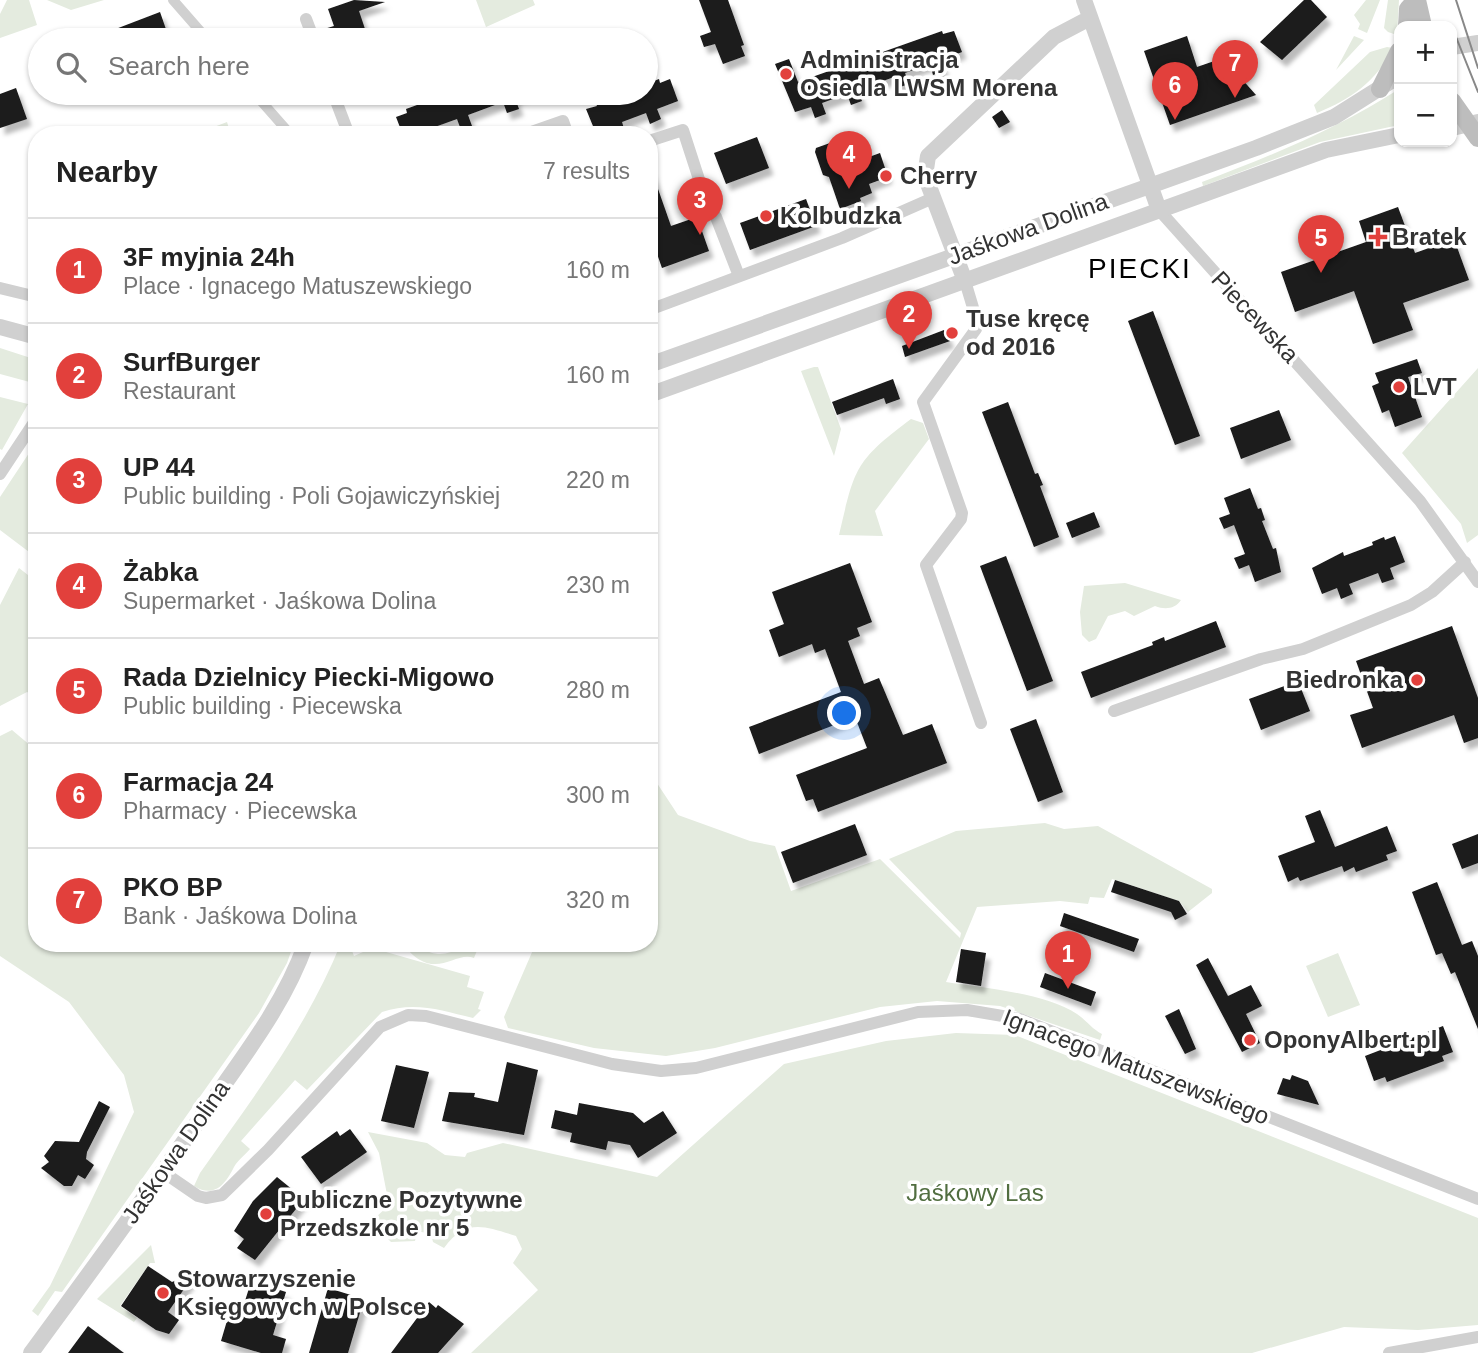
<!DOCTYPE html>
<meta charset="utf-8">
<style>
body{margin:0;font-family:Arial,sans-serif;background:#f2f2f2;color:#222}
.controls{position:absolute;right:21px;top:21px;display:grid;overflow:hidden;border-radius:14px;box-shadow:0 2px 5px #0004}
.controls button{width:63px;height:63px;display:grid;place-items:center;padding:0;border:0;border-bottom:2px solid #e0e0e0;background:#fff;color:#222;font:35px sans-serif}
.you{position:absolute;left:845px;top:714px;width:24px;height:24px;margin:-18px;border:5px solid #fff;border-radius:50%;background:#1a73e8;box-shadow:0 0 0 10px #1a73e833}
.badge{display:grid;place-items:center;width:46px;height:46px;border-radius:50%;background:#e2403c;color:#fff;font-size:23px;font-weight:700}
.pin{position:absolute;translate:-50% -58px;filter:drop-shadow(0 2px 4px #0008)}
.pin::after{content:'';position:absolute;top:37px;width:24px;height:21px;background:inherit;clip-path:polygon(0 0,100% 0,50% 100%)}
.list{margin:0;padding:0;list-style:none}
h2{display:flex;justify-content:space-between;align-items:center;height:91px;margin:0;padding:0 28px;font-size:30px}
h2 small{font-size:23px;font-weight:400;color:#767676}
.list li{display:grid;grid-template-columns:46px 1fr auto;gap:21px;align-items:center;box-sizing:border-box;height:105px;padding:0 28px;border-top:2px solid #e0e0e0}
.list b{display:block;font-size:26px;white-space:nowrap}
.list p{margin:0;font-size:23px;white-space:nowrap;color:#767676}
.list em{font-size:23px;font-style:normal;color:#767676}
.icon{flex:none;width:38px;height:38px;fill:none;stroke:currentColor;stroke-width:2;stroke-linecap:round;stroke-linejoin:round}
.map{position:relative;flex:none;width:1478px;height:1353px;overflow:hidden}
.search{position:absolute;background:#fff;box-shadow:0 2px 5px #0004;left:28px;top:28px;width:630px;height:77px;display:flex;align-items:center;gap:18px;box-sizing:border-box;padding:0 24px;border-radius:38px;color:#767676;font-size:26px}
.panel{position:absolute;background:#fff;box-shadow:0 2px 5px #0004;left:28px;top:126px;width:630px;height:826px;border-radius:28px}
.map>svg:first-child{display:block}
</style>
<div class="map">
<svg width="1478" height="1353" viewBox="0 0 1478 1353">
<defs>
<filter id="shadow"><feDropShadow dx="4.5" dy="7" stdDeviation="2" flood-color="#0004"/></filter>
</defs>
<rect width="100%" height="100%" fill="#fff"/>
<path fill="#e4ebdf" d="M7,0H29L37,25L0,38V14Z
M47,0H104L71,10Z
M476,0H533L535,5L486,27Z
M1366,0H1380L1367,33L1358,29L1360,24L1354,15Z
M1388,0H1399L1397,35L1388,32L1384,28Z
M1354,36L1364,40L1336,70Z
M1387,47L1393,48C1376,82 1351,99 1317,113L1314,105L1370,52Z
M1399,89V125L1320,142L1203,186L1202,182C1271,156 1337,129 1399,89Z
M227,122L231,135H193Z
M0,348L37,360V384L0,374Z
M814,367H818L841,429L834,456L801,371Z
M1478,368V535L1467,543L1461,524L1402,453Z
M0,397L28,404L2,450L0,449Z
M911,419L923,423L929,439L875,511L883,536L839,535C855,467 855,461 911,419Z
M37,441V558L0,530V497Z
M19,568L37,582V688L33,695L27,692L0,706V605Z
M1125,583L1181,600C1175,609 1165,610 1155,606L1134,616L1125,611L1108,616L1096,639L1089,642L1082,635L1080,612L1084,586Z
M12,730L31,746L37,741V943H294L287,963L259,1013L62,1292L55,1291L38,1316L32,1311L50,1286L134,1112L124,1075L69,1002L0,956V736Z
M649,771L678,815L750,841L775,846L791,891L880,859L960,938L961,933L889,859L956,831L1045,823L1064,829L1098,826L1212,889V893L1188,912L1179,901L1112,879L1104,898L1090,897L1088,904L1060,901L977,907L946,982C984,988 1045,993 1077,1014C1086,1020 1092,1029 1102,1034L1100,1040L1000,1006L937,1001L880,1007L715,1048L666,1056L594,1048L508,1028L504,1017L536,943H649Z
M341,943H349L354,956L372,948L470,976L467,987L484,992L478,1009L481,1010L473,1018C441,1010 414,1001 382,1012L307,1090L295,1080L241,1141L250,1149C245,1155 237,1161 234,1167C226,1183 215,1199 194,1186L200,1173C254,1096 305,1031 341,943Z
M402,943C416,943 424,953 438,954C454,955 464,943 480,943L474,958C454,950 434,985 402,943Z
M1338,953L1360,1005L1328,1017L1306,966Z
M956,1033L1015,1035L1478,1218V1325L1418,1330L1344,1327L1252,1353H471L538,1290L513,1263L522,1249L516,1236C484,1226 466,1218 444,1248L433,1242L431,1234L417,1231L415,1241L391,1242L373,1224L374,1219L389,1205L379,1153L368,1132L427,1143L445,1155L465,1157L467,1153L503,1143L657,1177L784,1064L886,1041Z
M151,1245L155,1263H150L120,1306L137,1318L134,1322L97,1299Z"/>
<path fill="#1a1a1a" filter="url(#shadow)" d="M354,0L385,2L359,11L366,32L362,33L365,40H328L324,29L334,26L328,9Z
M699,0H728L744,45L741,46L745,56L723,64L715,44L704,47L700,36L711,32Z
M1304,0H1311L1327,17L1282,60L1260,42Z
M160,12L168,35L153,40H87Z
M942,31L943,34L954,31L962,52L941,60L944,71L933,75L930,64L905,73L909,84L897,88L894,77L858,90L862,101L851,105L847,94L822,103L826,114L815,118L811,107L795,112L775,64L789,59L798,82Z
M1187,36L1197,67L1223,58L1256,95L1170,125L1144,51Z
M659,79L660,83L670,79L678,101L657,109L661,119L650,124L646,113L622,122L625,132L619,135H614L611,126L595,131L586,109L597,106L595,102L618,94L619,97L646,93V84Z
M16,88L27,119L0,128V94Z
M450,93H524V94L515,98L519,109L507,113L503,102L468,115L472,126L461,130L457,119L432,128L435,135H403L396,117L407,113L406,109Z
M1002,110L1010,122L999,128L992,117Z
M757,137L769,168L726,184L714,153Z
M830,143L839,168L880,153L888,177L869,184L872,193L860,198L861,201L840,209L829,177L823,175L815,152L816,148Z
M651,169L671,226L697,217L709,251L662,268L649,231Z
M806,199L816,226L750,250L740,223Z
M1398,207L1415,253L1454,239L1469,280L1403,303L1413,330L1373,344L1354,291L1295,312L1281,272L1366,242L1359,221Z
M1153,311L1200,436L1175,445L1128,321Z
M944,330L950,341L905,357L902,346Z
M1417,359L1422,373L1408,377L1422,417L1395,427L1389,410L1382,413L1372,386L1379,383L1375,373Z
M893,379L900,399L886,404L884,398L837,415L832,402Z
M1008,402L1035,474L1038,473L1043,485L1040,486L1059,537L1034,547L982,412Z
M1279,410L1291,440L1241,459L1230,428Z
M1250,488L1258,509L1261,508L1265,520L1262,521L1273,549L1276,548L1281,572L1255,582L1249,565L1239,569L1234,558L1245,554L1234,525L1224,529L1219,518L1230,514L1224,498Z
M1094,512L1100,527L1072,538L1066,523Z
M1395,536L1405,562L1390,568L1394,579L1382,583L1378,573L1349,584L1353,594L1341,599L1337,588L1322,594L1312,568L1343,552L1344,556L1373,545L1372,542L1384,537L1385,540Z
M1006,556L1053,681L1027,691L980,566Z
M850,563L872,622L857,628L860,636L848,641L864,684L879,678L903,735L932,724L947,763L818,812L813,799L806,801L796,775L867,748L855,717L759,754L749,727L841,692L825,649L815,653L812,644L779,657L769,630L784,624L772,592Z
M1216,621L1226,647L1091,698L1081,672L1153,645L1152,642L1164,637L1165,641Z
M1452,626L1478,698V738L1464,743L1454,715L1362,748L1350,715L1373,708L1356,661Z
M1298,681L1310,711L1261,730L1249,699Z
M1036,719L1063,792L1038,802L1010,729Z
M1320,810L1335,847L1387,826L1397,851L1386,855L1388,860L1356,872L1354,867L1344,872L1342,866L1300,881L1298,877L1288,882L1278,856L1315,842L1305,816Z
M855,824L867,855L793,883L781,852Z
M1478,834V863L1462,869L1452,844Z
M1115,880L1179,901L1187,914L1175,920L1171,912L1111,892Z
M1437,882L1462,945L1472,941L1478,956V1029L1455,972L1451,974L1442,953L1436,955L1412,892Z
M1064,913L1139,939L1134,952L1060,926Z
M961,949L986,953L981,986L956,982Z
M1208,958L1228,996L1251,985L1262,1006L1246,1014L1260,1043L1242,1052L1196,965Z
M1045,973L1096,992L1091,1006L1040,987Z
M1179,1009L1196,1049L1185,1054L1165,1016Z
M1443,1026L1453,1052L1442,1056L1444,1061L1387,1082L1385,1077L1374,1081L1365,1056Z
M507,1062L538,1070L524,1135L442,1121L449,1092L475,1093L474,1097L498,1102Z
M396,1065L429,1072L414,1128L381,1121Z
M1292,1075L1308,1081L1319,1105L1277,1094L1283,1078L1290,1080Z
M99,1101L110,1107L87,1152L86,1159L94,1165L85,1179L78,1175L72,1186H64L41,1168L49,1162L44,1156L55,1141L79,1142Z
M579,1103L633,1113L644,1123L663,1111L677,1133L638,1158L630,1145L608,1141L606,1150L570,1142L572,1133L551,1128L555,1110L577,1115Z
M350,1129L367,1152L321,1184L301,1157L337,1131L340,1136Z
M277,1177L304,1199L255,1260L237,1248L244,1239L234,1231L253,1201Z
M148,1266L172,1282L196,1272L168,1312L179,1320L169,1334L156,1330L121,1306Z
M250,1285L263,1288L264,1285L286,1292L273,1335L286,1339L282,1353H261L221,1341L229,1314L240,1317Z
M328,1288L364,1299L348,1353H309Z
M429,1302L436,1308L438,1305L464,1324L438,1353H391Z
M88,1326L124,1353H68Z"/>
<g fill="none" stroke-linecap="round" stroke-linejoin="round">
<path stroke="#d0d0d0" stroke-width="10" d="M173,0L208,40
M254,93L291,135"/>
<path stroke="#d0d0d0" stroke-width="12" d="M306,19L314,40
M333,93L349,135
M523,135L563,121L568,135
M649,141L683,130L707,204L716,217L739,276
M1159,210L1420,501L1478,582
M965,281L977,321L976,329L923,402L962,513L961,519L926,565L981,723
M0,288L37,297
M649,310L842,238L933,198
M0,474L37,418
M1114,711L1261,659L1303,649L1411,605L1432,592L1465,562
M163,1172L198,1196L206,1198L222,1195L268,1150L380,1027L408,1015L426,1016L612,1064L661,1071L696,1068L918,1012L967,1010L1020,1019L1478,1199
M1389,1353L1478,1337"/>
<path stroke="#d0d0d0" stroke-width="16" d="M1084,0L1159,210
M1452,47L1478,43
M1452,128L1478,122
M965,281L925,176L928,156L1054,37L1090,18
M0,327L37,337
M649,365L1256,148L1334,117L1399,76
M649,395L1326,150L1399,135
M31,1353C91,1271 151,1190 208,1107C244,1056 285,1003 306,943"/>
<path stroke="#bdbdbd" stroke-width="18" d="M1417,0L1423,26
M1407,26L1408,9L1416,0
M1380,89L1399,51
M1452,101L1478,138"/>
<path stroke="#888" stroke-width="2" d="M1456,0L1478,68
M1452,27L1478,92"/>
</g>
<g fill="#e2403c" stroke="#fff" stroke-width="2.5">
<circle cx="786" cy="74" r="7"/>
<circle cx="886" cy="176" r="7"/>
<circle cx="766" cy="216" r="7"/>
<path d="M1374.5 226.5h7v7h7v7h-7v7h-7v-7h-7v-7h7z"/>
<circle cx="952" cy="333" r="7"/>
<circle cx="1399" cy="387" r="7"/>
<circle cx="1417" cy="680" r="7"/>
<circle cx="1250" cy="1040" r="7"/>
<circle cx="266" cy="1214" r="7"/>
<circle cx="163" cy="1293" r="7"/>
</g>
<g text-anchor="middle" stroke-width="7" stroke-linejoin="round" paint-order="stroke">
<g font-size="24" font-weight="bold" fill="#333" stroke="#fff" text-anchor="start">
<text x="800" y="68">Administracja<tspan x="800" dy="28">Osiedla LWSM Morena</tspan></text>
<text x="900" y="184">Cherry</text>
<text x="780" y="224">Kolbudzka</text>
<text x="1392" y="245">Bratek</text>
<text x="966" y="327">Tuse kręcę<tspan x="966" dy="28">od 2016</tspan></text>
<text x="1413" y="395">LVT</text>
<text x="1403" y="688" text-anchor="end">Biedronka</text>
<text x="1264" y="1048">OponyAlbert.pl</text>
<text x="280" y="1208">Publiczne Pozytywne<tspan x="280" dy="28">Przedszkole nr 5</tspan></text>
<text x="177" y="1287">Stowarzyszenie<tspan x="177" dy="28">Księgowych w Polsce</tspan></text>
</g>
<g font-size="24" fill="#333" stroke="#fff">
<text transform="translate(1028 229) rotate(-20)" y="8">Jaśkowa Dolina</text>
<text transform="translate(1255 317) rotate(47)" y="8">Piecewska</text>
<text transform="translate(1136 1067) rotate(21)" y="8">Ignacego Matuszewskiego</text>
<text transform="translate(176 1152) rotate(-55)" y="8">Jaśkowa Dolina</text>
</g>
<g font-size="24" fill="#516e40" stroke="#fff">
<text x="975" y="1201">Jaśkowy Las</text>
</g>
<g font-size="28" letter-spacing="2" fill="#000" stroke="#fff">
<text x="1140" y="278">PIECKI</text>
</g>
</g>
</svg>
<div class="controls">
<button>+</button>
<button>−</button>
</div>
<div class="you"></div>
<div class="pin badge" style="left:1068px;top:989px">1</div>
<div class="pin badge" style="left:909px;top:349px">2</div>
<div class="pin badge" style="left:700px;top:235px">3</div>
<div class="pin badge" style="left:849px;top:189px">4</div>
<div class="pin badge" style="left:1321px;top:273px">5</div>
<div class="pin badge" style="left:1175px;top:120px">6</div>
<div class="pin badge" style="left:1235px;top:98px">7</div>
<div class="search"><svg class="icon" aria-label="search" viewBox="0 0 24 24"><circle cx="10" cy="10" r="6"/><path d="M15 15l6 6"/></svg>Search here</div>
<section class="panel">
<h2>Nearby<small>7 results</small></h2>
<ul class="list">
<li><span class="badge">1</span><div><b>3F myjnia 24h</b><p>Place · Ignacego Matuszewskiego</p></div><em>160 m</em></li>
<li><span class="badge">2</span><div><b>SurfBurger</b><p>Restaurant</p></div><em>160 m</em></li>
<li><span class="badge">3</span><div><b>UP 44</b><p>Public building · Poli Gojawiczyńskiej</p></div><em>220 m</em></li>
<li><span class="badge">4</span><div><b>Żabka</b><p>Supermarket · Jaśkowa Dolina</p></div><em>230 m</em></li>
<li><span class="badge">5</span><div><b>Rada Dzielnicy Piecki-Migowo</b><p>Public building · Piecewska</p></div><em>280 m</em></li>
<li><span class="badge">6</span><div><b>Farmacja 24</b><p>Pharmacy · Piecewska</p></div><em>300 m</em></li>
<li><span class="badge">7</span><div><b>PKO BP</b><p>Bank · Jaśkowa Dolina</p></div><em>320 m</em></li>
</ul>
</section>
</div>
